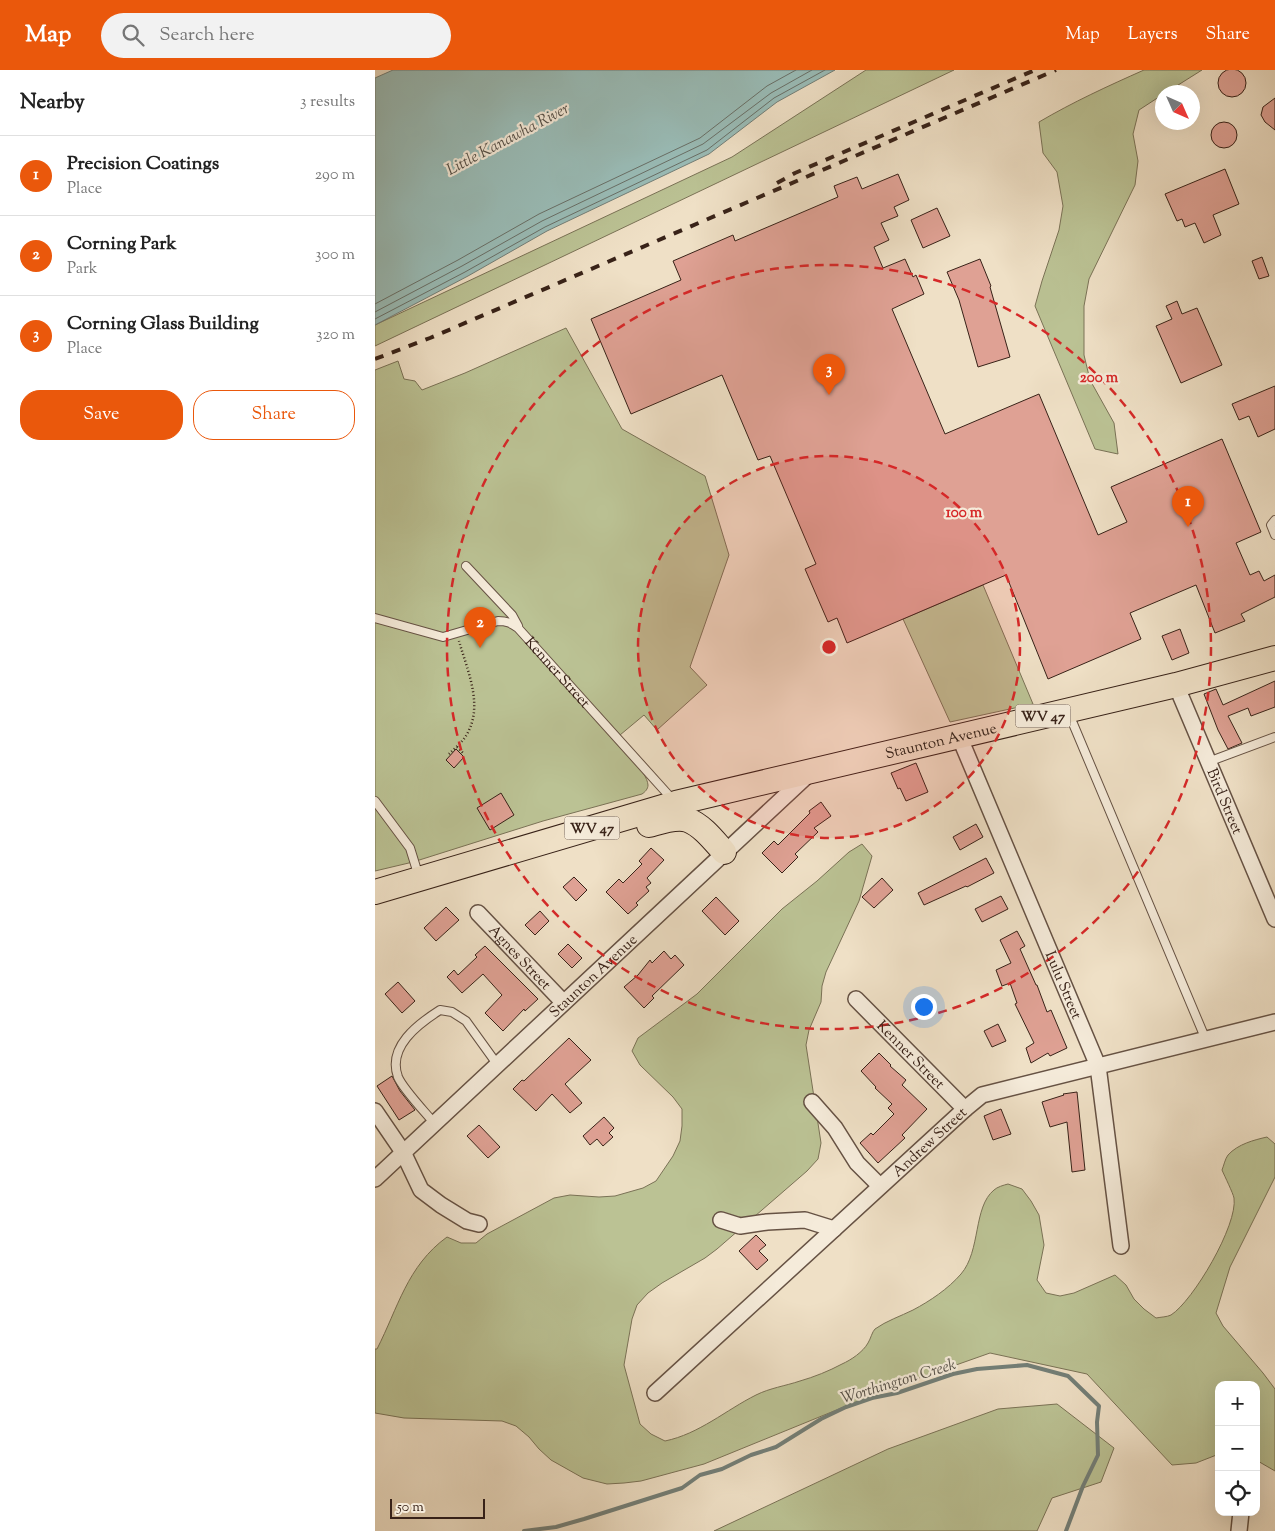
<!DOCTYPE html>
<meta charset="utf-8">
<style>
body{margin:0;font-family:"Sorts Mill Goudy",serif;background:#f2f2f2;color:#222}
.controls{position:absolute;right:15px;bottom:15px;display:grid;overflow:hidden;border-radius:10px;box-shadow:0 5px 20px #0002}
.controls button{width:45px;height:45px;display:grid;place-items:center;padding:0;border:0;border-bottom:1px solid #e0e0e0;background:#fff;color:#222;font:25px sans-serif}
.compass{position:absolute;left:780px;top:15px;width:45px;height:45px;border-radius:50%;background:#fff;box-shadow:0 5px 20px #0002;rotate:135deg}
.scale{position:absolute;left:15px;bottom:12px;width:95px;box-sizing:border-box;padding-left:5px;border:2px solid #382218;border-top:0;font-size:14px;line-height:18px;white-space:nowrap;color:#382218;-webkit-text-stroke:4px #f5ebda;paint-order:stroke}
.you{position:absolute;left:548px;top:936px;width:18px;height:18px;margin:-12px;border:4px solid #fff;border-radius:50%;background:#1a73e8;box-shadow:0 0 0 8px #1a73e833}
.badge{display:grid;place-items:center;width:32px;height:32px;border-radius:50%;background:#ea580c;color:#fff;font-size:16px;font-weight:700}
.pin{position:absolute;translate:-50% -41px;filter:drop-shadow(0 1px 2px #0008)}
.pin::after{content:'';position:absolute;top:26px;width:18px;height:15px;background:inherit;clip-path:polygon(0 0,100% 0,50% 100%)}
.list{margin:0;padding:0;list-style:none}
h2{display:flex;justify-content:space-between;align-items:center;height:65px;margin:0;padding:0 20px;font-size:21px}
h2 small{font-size:16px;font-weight:400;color:#767676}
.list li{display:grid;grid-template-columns:32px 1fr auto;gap:15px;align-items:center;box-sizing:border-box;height:80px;padding:0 20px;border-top:1px solid #e0e0e0}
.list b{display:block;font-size:19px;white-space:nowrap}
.list p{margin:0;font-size:16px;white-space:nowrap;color:#767676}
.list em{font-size:16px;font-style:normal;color:#767676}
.actions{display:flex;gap:10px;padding:15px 20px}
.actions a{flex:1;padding:11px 0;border:1px solid #ea580c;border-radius:20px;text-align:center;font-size:18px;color:#ea580c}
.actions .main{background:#ea580c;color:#fff}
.icon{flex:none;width:28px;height:28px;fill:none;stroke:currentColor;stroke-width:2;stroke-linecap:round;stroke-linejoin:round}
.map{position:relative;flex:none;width:900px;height:1461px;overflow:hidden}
header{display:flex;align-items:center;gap:30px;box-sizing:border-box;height:70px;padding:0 25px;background:#ea580c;color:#fff}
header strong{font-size:24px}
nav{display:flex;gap:28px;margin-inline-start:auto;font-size:18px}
.search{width:350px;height:45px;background:#f2f2f2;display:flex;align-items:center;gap:12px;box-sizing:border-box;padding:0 18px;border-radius:28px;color:#767676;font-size:19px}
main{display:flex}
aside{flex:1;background:#fff}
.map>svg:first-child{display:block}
</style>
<header>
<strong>Map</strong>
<div class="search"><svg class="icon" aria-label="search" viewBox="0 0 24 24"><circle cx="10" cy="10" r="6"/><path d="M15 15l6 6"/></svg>Search here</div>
<nav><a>Map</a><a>Layers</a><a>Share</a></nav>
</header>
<main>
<aside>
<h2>Nearby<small>3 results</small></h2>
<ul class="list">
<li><span class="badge">1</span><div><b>Precision Coatings</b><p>Place</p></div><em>290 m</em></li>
<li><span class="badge">2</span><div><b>Corning Park</b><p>Park</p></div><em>300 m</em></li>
<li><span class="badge">3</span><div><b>Corning Glass Building</b><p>Place</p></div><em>320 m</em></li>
</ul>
<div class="actions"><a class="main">Save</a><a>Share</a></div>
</aside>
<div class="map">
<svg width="900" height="1461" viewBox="0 0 900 1461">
<rect width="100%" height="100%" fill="#efe0c6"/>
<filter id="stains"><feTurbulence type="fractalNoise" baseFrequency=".004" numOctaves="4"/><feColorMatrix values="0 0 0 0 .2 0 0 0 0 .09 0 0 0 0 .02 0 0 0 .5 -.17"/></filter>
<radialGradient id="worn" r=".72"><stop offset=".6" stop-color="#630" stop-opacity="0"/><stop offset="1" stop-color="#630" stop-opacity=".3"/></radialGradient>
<path fill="#bbc294" stroke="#7a7256" d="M491,0H579L0,276V255L357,87Z
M769,0H827L792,22H788L787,25L764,40L758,64L763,91L760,115L714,209L709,236V285L715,310L739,353L743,384L720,379L660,236L667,211L684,160L688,136L682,102L668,83L664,52C698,32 733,16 769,0Z
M191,258L247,359L330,406L354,485L315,597L332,615L282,660L269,645L239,670C247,680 272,701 273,715C273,719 270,722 267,724L168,751L38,792L0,801V300L23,291L29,309L40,311L47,320L90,303Z
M608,515L658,634L575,652L528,549Z
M487,774L497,786L484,831L451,902L447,916L446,932L434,960L431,975L446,1073L443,1089L432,1101L342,1179L330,1188L287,1213L273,1223L262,1235L257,1249L249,1295L265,1354L276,1364L290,1371C324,1364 351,1340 381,1325C395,1318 410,1316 425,1311C439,1307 454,1301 467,1294C476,1290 488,1282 493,1273C496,1268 497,1262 500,1259C511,1251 526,1246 538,1240C555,1231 573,1219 586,1204C606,1181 598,1137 619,1120C622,1117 629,1115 633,1114L647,1119L656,1131L664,1145L669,1175L662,1210L671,1223L685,1226L699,1223L740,1205L751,1215L759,1229L769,1239L781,1248C786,1247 792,1247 796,1245C818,1231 863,1155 859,1128C858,1123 850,1107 847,1100C849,1095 850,1089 853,1085C863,1074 879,1070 892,1067L900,1074V1107L855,1197L841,1243L848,1256L888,1303L900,1319V1401L881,1390V1315H844V1384L821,1393L797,1395L712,1304L615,1283L513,1319L329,1394L266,1411L249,1413L232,1414L208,1408L176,1390L164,1379L154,1367L141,1356L127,1351L29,1348L0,1343V1279H2C23,1238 32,1196 72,1167L86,1173H101L112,1164L179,1128L195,1125L224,1127L240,1126L268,1118L281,1111L298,1086L305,1071L307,1056V1039L298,1027L265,995L257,981L263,968L322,924L407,839L442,811L474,782Z
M682,1334L739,1378L726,1412L677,1428L662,1461H339L513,1379L623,1339Z"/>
<path fill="#9abdb8" stroke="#737f78" d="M18,0H460L402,32L334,84L172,161L93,206L0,255V8Z"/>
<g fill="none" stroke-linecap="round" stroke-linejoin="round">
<path stroke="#697068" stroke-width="1" d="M0,234L83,190L164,144L325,68L392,16L421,0
M0,242L87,196L167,151L328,74L396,23L437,0
M0,249L90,202L170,157L332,80L399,28L450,0"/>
<path stroke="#737f78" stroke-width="4" d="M149,1461L181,1457L209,1449L307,1418L325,1405L347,1399L376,1385L401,1377L446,1349L471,1337L497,1328L522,1323L578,1304L602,1299L652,1295L693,1306L724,1336L722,1352L723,1385L708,1416L691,1461"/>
</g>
<path fill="#dfa194" stroke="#382218" d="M843 13a14 14 0 1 1 28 0a14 14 0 1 1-28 0Z
M900,28V60L890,52L886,45L888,37Z
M836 65a13 13 0 1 1 26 0a13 13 0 1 1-26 0Z
M850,99L864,134L838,145L846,165L829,173L820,153L810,157L807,149L802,151L790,124Z
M523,104L534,130L519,137L523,146L506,153L514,170L499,177L508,198L530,189L538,207L541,205L549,224L517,239L570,364L664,324L723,465L752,452L736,417L847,369L886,462L861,473L875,505L884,501L889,511L900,505V527L866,544L870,551L840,563L821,515L755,543L766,569L673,609L631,505L472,573L462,548L453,552L430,499L441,494L395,386L383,390L347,305L256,344L216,249L306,210L298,191L358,165L360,171L463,127L459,116L482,107L487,119Z
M562,138L575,166L548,178L536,150Z
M887,187L894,206L884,209L877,191Z
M605,189L616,216L615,217L635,287L603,297L584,230L572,202Z
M802,231L807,244L822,238L847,295L806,313L781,256L797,249L791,236Z
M900,316V359L883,367L874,346L864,350L857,334Z
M805,559L814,583L797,590L787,566Z
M900,611V637L876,646L873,638L853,646L867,673L853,679L843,660L829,624L841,619L848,635Z
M81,679L89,687L79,698L71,690Z
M541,693L553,722L531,731L525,718L523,719L516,703Z
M126,723L139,745L115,760L102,738Z
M446,732L456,746L439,758L443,762L420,784L423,787L407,803L387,783L399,771L403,775L435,743L434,741Z
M601,754L608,767L585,780L578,767Z
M276,778L289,790L272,808L276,813L271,817L274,821L261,833L263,835L253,844L231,822L244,809L248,813L267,794L264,791Z
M611,788L619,803L592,817L591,816L549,835L543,823Z
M199,807L212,820L201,831L188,817Z
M507,808L518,820L499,838L487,827Z
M626,826L633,839L607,852L600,839Z
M341,827L364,851L350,865L327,841Z
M71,837L84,850L61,871L49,858Z
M165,841L174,851L160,865L150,855Z
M642,861L650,876L645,879L661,915H662L672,942L676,940L692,978L675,986L673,983L656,993L651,978L659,973L640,934L642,933L635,913L627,916L621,900L636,893L625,870Z
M193,874L207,888L197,898L183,884Z
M110,876L163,929L150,941L149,939L128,961L110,943L127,925L108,904L87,923L72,907L79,900L83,905L102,887L100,885Z
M289,881L296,889L300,885L309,895L277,926L279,928L269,938L249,917L263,905L275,890L277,893Z
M23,912L40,931L27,943L10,924Z
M623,954L631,971L617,977L609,961Z
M194,968L216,990L190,1014L207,1033L195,1043L177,1024L161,1041L138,1019L147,1010L149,1011Z
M504,983L516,995L515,996L531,1010L527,1015L552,1039L527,1065L530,1068L503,1093L485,1073L496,1063L498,1065L519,1044L513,1038L517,1034L500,1018L501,1017L486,1001Z
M17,1006L25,1021L40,1040L24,1050L2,1016Z
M702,1022L710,1100L697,1102L692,1052L675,1057L667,1032L689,1025L688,1024Z
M626,1039L636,1064L618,1070L609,1046Z
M229,1047L239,1058L234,1063L238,1067L228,1076L222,1069L215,1075L208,1066Z
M104,1055L125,1077L113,1088L92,1066Z
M381,1165L391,1175L384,1181L393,1190L382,1200L364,1181Z"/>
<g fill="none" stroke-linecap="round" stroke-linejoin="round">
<g stroke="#665244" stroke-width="10">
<g id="service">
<path d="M900,450L896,455L900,465"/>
<path d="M91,496L137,545L143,556"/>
<path id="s1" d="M0,548L68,567L123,551C132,551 136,553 143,558L298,730"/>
<path d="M694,644L831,970"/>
<path d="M833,692L900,667"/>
<path d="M0,731L35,778L44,807"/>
<path d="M59,1053C50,1042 28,1019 23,1007C12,977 43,954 65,940L77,942L91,951L122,994"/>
</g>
</g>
<g stroke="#665244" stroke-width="18">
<g id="minor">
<path id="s2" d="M801,615L900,849"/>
<path id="s3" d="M584,666L723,996L746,1176"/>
<path id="s4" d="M103,843L188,932"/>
<path id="s5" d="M481,929L590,1039"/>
<path d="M437,1032L460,1058L482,1093L505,1116"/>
<path d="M0,1041L28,1082L46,1120L66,1135L92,1151L104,1154"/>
<path id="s6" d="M0,1109L435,703"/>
<path d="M346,1150L365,1156L392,1152L430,1150L459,1159"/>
<path id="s7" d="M280,1323L590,1039L607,1025L900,952"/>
<path d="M864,1461L866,1442"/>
</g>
</g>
<g stroke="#382218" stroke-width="26">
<g id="primary">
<path d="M274,755C285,752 301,746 313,750C328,756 339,771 349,782"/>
<path id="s8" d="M0,822L301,733L801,615L900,588"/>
</g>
</g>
<path stroke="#382218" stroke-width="2.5" stroke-dasharray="1 2.5" stroke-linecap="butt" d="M82,677L88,683
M74,684C78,680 84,675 88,670C111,640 93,603 84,571"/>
<use href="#service" stroke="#f5ebda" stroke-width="8"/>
<use href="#minor" stroke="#f5ebda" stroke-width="15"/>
<use href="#primary" stroke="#efe0c6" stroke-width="24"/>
<path stroke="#382218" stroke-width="4" stroke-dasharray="9 9" stroke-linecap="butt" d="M402,113L420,103L660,0
M0,289L55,268L681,0"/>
</g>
<circle cx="454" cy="577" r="191" fill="#d62828" fill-opacity=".12"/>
<g fill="none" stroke="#d62828" stroke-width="2.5" stroke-dasharray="9 6">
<circle cx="454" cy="577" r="191"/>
<circle cx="454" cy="577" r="382"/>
</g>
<g text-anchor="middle" stroke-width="4.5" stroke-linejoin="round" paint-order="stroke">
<g fill="#f5ebda" stroke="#715e52" stroke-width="1">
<rect x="640.5" y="634.5" width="55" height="23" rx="4"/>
<rect x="189.5" y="746.5" width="55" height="23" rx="4"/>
</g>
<g font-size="14" font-weight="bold" fill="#382218">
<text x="668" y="651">WV 47</text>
<text x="217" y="763">WV 47</text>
</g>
<g font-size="15" fill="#382218" stroke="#f5ebda">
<text dy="5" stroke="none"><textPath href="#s1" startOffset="209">Kenner Street</textPath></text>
<text dy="5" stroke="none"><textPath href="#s8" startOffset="586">Staunton Avenue</textPath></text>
<text dy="5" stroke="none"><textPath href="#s2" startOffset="126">Bird Street</textPath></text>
<text dy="5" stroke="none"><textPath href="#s4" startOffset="61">Agnes Street</textPath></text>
<text dy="5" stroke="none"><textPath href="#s6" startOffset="298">Staunton Avenue</textPath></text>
<text dy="5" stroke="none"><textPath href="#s3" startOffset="270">Lulu Street</textPath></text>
<text dy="5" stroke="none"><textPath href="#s5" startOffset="78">Kenner Street</textPath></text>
<text dy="5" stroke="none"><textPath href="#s7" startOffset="372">Andrew Street</textPath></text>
</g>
<g font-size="16" font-style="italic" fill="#555048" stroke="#f5ebda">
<text transform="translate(132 68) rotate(-28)" y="6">Little Kanawha River</text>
<text transform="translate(523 1310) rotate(-17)" y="6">Worthington Creek</text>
</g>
</g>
<circle cx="454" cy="577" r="8" fill="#d62828" stroke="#f5ebda" stroke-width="2.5"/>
<g font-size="15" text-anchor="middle" font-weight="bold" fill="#d62828" stroke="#f5ebda" stroke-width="4.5" stroke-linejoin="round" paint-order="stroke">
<text x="724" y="312">200 m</text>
<text x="589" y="447">100 m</text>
</g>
<rect width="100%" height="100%" filter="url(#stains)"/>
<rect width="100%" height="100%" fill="url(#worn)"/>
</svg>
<div class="controls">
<button>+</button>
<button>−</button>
<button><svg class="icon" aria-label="locate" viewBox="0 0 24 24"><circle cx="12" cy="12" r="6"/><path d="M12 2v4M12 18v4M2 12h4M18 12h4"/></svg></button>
</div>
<svg class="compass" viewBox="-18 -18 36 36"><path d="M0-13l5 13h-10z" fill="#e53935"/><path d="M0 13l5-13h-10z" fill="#767676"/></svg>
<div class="scale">50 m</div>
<div class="you"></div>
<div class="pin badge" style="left:813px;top:457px">1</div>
<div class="pin badge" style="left:105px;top:578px">2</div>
<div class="pin badge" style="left:454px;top:325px">3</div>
</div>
</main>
